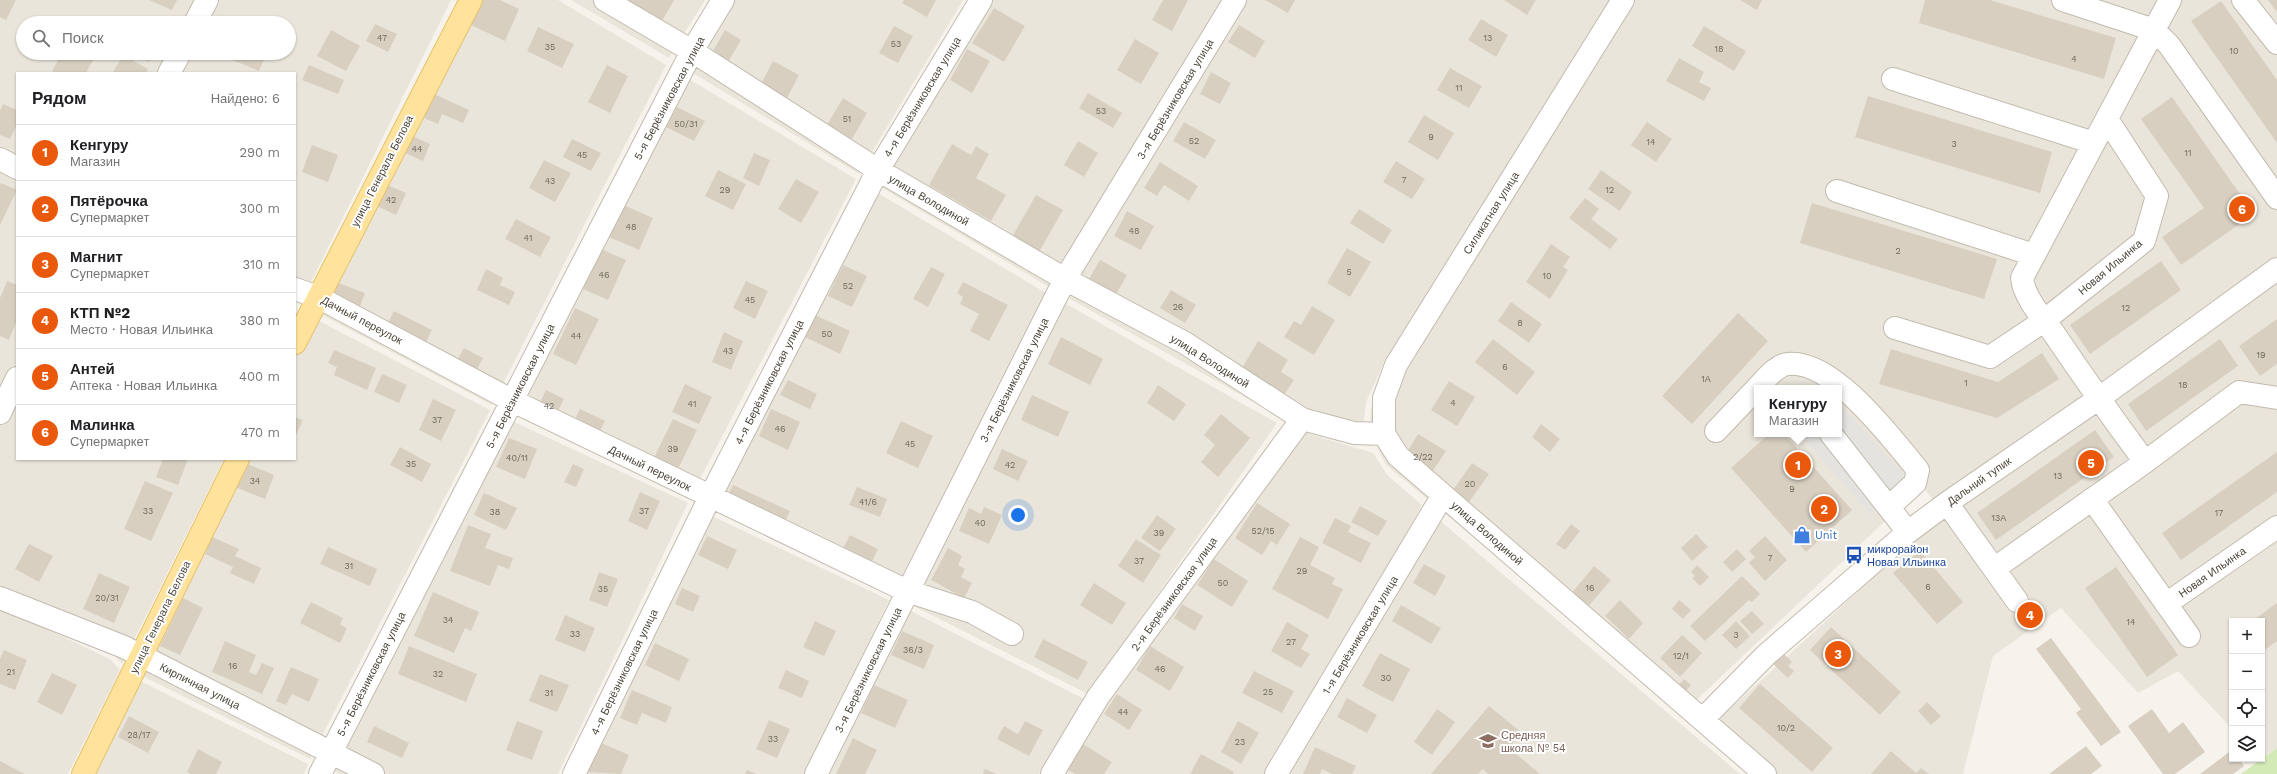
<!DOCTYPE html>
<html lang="ru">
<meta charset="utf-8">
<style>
body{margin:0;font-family:"Work Sans",sans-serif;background:#f6f6f6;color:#202124}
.controls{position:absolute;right:12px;bottom:12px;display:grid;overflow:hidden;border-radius:0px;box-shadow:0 1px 3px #0004}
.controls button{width:36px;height:36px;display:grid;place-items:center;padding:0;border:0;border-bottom:1px solid #e0e0e0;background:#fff;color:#202124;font:20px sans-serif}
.you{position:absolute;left:1018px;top:515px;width:14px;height:14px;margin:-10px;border:3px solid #fff;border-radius:50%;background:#1a73e8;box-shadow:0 0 0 6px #1a73e833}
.badge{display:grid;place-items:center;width:26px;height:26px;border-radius:50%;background:#ea580c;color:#fff;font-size:13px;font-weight:700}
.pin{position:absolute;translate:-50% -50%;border:2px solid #fff;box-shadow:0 1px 4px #0006}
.popup{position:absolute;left:1754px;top:385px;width:88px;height:52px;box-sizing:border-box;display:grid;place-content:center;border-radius:0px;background:#fff;filter:drop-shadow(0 1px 3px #0005);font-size:13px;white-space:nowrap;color:#757577}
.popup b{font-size:15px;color:#202124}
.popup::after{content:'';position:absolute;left:50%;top:100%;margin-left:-8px;border:8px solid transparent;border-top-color:#fff}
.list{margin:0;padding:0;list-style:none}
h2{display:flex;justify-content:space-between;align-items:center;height:52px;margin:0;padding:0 16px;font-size:17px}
h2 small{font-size:13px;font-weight:400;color:#757577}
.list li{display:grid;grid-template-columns:26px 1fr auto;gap:12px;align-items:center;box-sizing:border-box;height:56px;padding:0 16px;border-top:1px solid #e0e0e0}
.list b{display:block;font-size:15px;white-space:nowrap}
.list p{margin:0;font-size:13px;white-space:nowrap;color:#757577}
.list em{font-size:13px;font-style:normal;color:#757577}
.icon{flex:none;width:22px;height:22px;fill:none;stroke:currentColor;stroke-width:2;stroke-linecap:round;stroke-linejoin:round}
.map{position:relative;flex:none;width:2277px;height:774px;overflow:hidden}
.search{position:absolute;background:#fff;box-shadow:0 1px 3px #0004;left:16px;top:16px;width:280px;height:44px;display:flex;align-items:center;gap:10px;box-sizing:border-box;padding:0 14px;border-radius:22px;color:#757577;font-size:15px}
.panel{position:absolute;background:#fff;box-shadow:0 1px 3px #0004;left:16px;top:72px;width:280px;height:388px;border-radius:0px}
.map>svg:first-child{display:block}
</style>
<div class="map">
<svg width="2277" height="774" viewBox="0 0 2277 774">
<rect width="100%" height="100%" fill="#f6f3ec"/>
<path fill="#eae5da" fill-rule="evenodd" d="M0,0H201L189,23H23V53H174L164,73H17V164L0,155Z
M207,0H451L300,304L295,301V73H171L181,53H289V23H196Z
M458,0H558L666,65L492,405L307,307Z
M571,0H705L669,58Z
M713,0H963L859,174L675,62Z
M969,0H1222L1049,287L864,177Z
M1230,0H1614L1385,360L1366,402L1364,420L1371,447L1284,419L1056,291Z
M1621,0H2277V748L2262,758V621H2232V729L2178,671L2138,693L2061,608L1993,656L1963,774H1764L1710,727L1944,513L1922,486L1685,711L1386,465L1378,449L1370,418L1372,402L1379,383ZM1757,388H1839V434H1757Z
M672,69L856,179L690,498L498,407Z
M0,162L17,171V372L0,406Z
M861,183L1046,293L892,595L696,500Z
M1052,296L1277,423L1088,694L898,598Z
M304,313L490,410L310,759L126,668L231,459H295V330Z
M17,385V459H224L122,664L112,653L0,600V420Z
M495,413L688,503L558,774H340L316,762Z
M1283,426L1373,453L1387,475L1422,505L1384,574L1265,774H1046L1092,699Z
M693,507L889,600L805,774H564Z
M1425,508L1512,582L1740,774H1271Z
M895,603L1084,699L1039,774H811Z
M0,607L110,659L120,670L68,774H0Z
M124,673L308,764L304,774H74Z"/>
<path fill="#d2eab5" d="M2277,748V774H2241Z"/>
<path fill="#e5e3e0" d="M1839,403L1909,481L1871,515L1799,434H1839Z"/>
<path fill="#d8cfc1" d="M0,0H16L6,20L0,17Z
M149,0H177L172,10Z
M482,0H500L519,9L505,41L471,25Z
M625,0H674L662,21Z
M904,0H936L927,17L902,3Z
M1163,0H1188L1172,31L1152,20Z
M1265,0H1295L1288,13Z
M1504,0H1536L1527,15Z
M1740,0H1762L1757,10Z
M1925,0H1990L2116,38L2104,79L1919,23Z
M2268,0H2277V12Z
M2221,1L2277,80V143L2191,21Z
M994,8L1025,26L1004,62L972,43Z
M135,19L143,23H133Z
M1481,19L1508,35L1496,57L1468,40Z
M375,24L397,34L388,52L366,41Z
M1239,25L1265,41L1255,58L1228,42Z
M894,26L913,36L898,63L879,53Z
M1704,26L1746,51L1734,71L1692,46Z
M538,27L574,44L562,68L527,51Z
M331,30L360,46L346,71L317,56Z
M725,30L741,40L727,64L711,54Z
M1135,39L1159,53L1141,84L1117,70Z
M967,49L990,61L972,93L950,80Z
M62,53H97L86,73H57L52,71Z
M133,53H154L149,62Z
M224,53H267L259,71L223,56Z
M123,55L148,69L146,73L113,72Z
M1679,58L1704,72L1699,82L1711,88L1704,101L1666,81Z
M773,61L799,75L787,98L761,84Z
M309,65L344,80L338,94L302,80Z
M607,65L628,76L610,113L588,102Z
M1450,68L1482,86L1469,108L1437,90Z
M1211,72L1231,83L1220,104L1200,94Z
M1088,93L1122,113L1113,128L1079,108Z
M434,94L469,110L463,123L442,114L438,124L424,118Z
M1868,96L2052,152L2040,193L1855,137Z
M2172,97L2254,214L2181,265L2162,237L2204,208L2141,119Z
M843,98L867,113L852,139L827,125Z
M3,104L17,110V124L10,139L0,135V111Z
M677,107L705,121L694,141L666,127Z
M1424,115L1454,133L1438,160L1408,142Z
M1184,122L1216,140L1205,159L1173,141Z
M1647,122L1672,139L1656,162L1631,145Z
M412,136L430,144L423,161L405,153Z
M572,139L601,153L591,171L563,157Z
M1078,141L1098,153L1084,177L1064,165Z
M952,144L971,155L976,146L989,154L976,178L1006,195L991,221L929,185Z
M312,145L338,155L328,182L302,172Z
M754,153L770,160L759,186L743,178Z
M544,160L571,173L555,202L529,188Z
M1396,161L1425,179L1412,199L1383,182Z
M1160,162L1198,186L1189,201L1164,185L1157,196L1144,188Z
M718,170L746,184L733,210L705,196Z
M1601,170L1632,192L1620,211L1588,189Z
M796,179L819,192L801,223L778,209Z
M1,183L17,190L0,225V185Z
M387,185L406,193L396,215L377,206Z
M1036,195L1063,210L1039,252L1012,237Z
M1585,198L1599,209L1591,219L1618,239L1610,249L1569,218Z
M1812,203L1997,259L1984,299L1800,243Z
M624,205L653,218L639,250L609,237Z
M1359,209L1392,230L1383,244L1350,223Z
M1127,211L1154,226L1141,250L1114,236Z
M516,219L551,237L540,257L505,239Z
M1551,244L1570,257L1563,267L1568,270L1550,299L1526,282Z
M1347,248L1371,262L1350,297L1327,283Z
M601,249L626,260L608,300L583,289Z
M1100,260L1127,275L1114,298L1087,282Z
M2161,261L2181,290L2090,354L2070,325Z
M843,265L867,276L852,307L828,296Z
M931,267L945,274L928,307L913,299Z
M486,269L503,278L500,285L515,292L509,305L477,290Z
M7,281L17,285V320L9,340L0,336V298Z
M746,281L768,291L755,319L733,308Z
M336,282L365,293L355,319L326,308Z
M963,282L1008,305L989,341L970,331L979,314L960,304L963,297L957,293Z
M1171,290L1196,305L1185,323L1160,308Z
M1511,302L1542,324L1529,343L1498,321Z
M1312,306L1335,320L1314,355L1284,337L1294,321L1301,325Z
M575,308L599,319L576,365L553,354Z
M394,311L432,330L421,352L383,333Z
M1738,313L1768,341L1692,424L1662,396Z
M815,315L850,331L840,354L805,337Z
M2277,319V364L2260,376L2239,346Z
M724,332L743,341L731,370L712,362Z
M1061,337L1103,359L1090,385L1048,364Z
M1493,339L1535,372L1517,395L1475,362Z
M2220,339L2238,366L2146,431L2128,404Z
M1258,341L1288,360L1281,372L1294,380L1280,401L1241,370Z
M464,348L483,358L471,380L452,370Z
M1891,349L1998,382L2042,353L2059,379L1997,418L1879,384Z
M334,350L376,368L367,390L334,375L337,367L328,363Z
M382,374L407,385L399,403L374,392Z
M788,380L817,394L810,409L780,395Z
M1449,381L1475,397L1457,426L1431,410Z
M685,384L712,397L699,424L672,412Z
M1158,385L1186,404L1174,421L1147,403Z
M546,390L564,399L553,421L535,412Z
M1032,395L1069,412L1058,437L1021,420Z
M433,399L456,410L441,441L419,430Z
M580,409L605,421L595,441L570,429Z
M771,409L800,422L788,450L759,436Z
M1221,414L1250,438L1218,477L1201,462L1215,445L1204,435Z
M295,417L303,420L295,437Z
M673,419L697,430L673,479L649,468Z
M901,421L933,436L918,468L886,453Z
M1541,424L1560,439L1550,452L1532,437Z
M2095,430L2114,457L1996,540L1977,513Z
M1418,434L1446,451L1428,478L1401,462Z
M1769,434H1784L1852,510L1806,552L1731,468Z
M509,438L537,449L525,479L496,467Z
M400,447L431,464L422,482L390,465Z
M1002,449L1028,461L1018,481L993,469Z
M2277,452V492L2181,560L2162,533Z
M163,459H188L178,485L156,477Z
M245,463L274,475L265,499L235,487Z
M1472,463L1489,474L1467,505L1451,493Z
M573,464L584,469L576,487L564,482Z
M145,481L173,493L151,541L124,529Z
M733,485L790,511L782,528L725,501Z
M857,487L887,499L880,517L849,505Z
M640,492L660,501L647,530L628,521Z
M484,493L517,508L506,530L474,515Z
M1257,503L1290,524L1277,545L1271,541L1262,555L1235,538Z
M1360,506L1387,521L1378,536L1351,522Z
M984,507L1002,515L989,544L959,531L969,508L981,514Z
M1157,515L1176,529L1160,551L1141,538Z
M1335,518L1351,526L1348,532L1371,543L1361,563L1322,543Z
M1571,524L1580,531L1565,550L1556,544Z
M468,525L491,534L485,548L513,558L509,569L498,565L490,586L450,571Z
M1696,534L1708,547L1692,561L1681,548Z
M850,535L878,549L865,576L836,561Z
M707,536L737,550L728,569L698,555Z
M1765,536L1787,560L1765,581L1749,563L1755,557L1749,551Z
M212,537L239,549L235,556L261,568L254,584L230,573L233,567L205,554Z
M1300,537L1319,547L1310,565L1335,578L1332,584L1343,589L1328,619L1272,589Z
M1136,539L1161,555L1143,583L1118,566Z
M29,544L53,556L39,582L15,569Z
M328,547L377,569L370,586L320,564Z
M948,548L962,556L958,565L965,569L961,577L972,583L964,598L931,580Z
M1737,549L1746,559L1732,572L1723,562Z
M1920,551L1963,602L1937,624L1893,573Z
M1214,559L1248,581L1232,607L1197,585Z
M1424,564L1446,576L1435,596L1413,583Z
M1697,565L1709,577L1700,586L1692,578L1695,576L1691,572Z
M1594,566L1611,580L1586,609L1570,595Z
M2116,567L2178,655L2147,677L2085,588Z
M599,572L618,579L607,607L589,600Z
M99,573L130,587L114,623L83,609Z
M1742,576L1760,594L1752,602L1749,600L1705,641L1690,626Z
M1094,583L1126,603L1112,625L1080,605Z
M682,588L700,596L693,612L675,604Z
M433,592L479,612L471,631L465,628L454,653L414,636Z
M183,598L203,608L180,655L160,646Z
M1620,600L1643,623L1629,639L1605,616Z
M1679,600L1691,610L1683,619L1672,609Z
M311,602L343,618L340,625L347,628L340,643L300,623Z
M2277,603V641L2262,652V621H2252Z
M1182,604L1203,616L1195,631L1174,618Z
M1401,605L1441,628L1431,644L1392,621Z
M2034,605L2040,613L2026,624L2019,616Z
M1752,611L1764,624L1752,634L1740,621Z
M565,615L595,628L585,652L555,640Z
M815,621L836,631L824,656L803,647Z
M1736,621L1750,636L1736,649L1722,635Z
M1287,622L1309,635L1301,649L1310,654L1301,668L1271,651Z
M1831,627L1901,692L1880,715L1810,650Z
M902,631L934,645L924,669L891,655Z
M1682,635L1702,653L1680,677L1660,658Z
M2051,638L2121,732L2101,746L2076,713L2081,709L2036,649Z
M1043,639L1088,662L1078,680L1034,657Z
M225,641L256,655L249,672L256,675L262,663L274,668L262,694L212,672Z
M655,643L689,659L679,681L645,665Z
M409,646L477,674L466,702L398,674Z
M1150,646L1184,667L1170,691L1136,670Z
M4,650L27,660L15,690L0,684V659Z
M1380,653L1410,669L1393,702L1362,686Z
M1783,653L1792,662L1788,666L1794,671L1788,678L1773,664Z
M291,667L319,679L309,702L292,694L286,705L276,701Z
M786,670L809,681L802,698L778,688Z
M1254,671L1294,691L1282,713L1242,693Z
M52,673L77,685L62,715L37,702Z
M540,674L569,685L557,712L529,701Z
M1684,679L1691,685L1679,699L1672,693Z
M1760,684L1833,748L1812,772L1739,708Z
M874,685L908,700L895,728L861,713Z
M632,690L672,707L666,723L642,713L637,725L620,718Z
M1117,694L1142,710L1129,730L1104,714Z
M1347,698L1377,715L1367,733L1337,717Z
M1927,702L1941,716L1931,725L1918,711Z
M1489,706L1522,733L1509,748L1540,774H1488L1483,769L1478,774H1431Z
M1437,709L1455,722L1432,755L1414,742Z
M2152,709L2169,733L2183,722L2205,752L2175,774H2163L2128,726Z
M129,716L159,732L148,753L118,737Z
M769,720L790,729L777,758L756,749Z
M517,721L543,731L532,760L506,750Z
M1025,721L1043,730L1029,756L997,739L1004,726L1018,734Z
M1238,721L1259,733L1241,764L1221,752Z
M374,726L409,743L402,758L367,742Z
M853,738L877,750L865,774H836Z
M599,742L629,755L621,774L587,772Z
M1083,744L1112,762L1104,774H1075L1067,769Z
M2086,746L2102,766L2091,774H2049Z
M1315,747L1356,766L1352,774H1332L1322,769L1320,774H1303Z
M198,749L222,762L216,774H191L187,772Z
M2232,750V759H2239L2244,766L2233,774H2200Z
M1891,751L1916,773L1921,768L1929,774H1871Z
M1201,754L1234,772L1233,774H1190Z
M0,761L25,774H0Z
M985,769L996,774H983Z
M747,770L756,774H745Z"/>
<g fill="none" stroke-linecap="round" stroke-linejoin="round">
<g stroke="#c2bbae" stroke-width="24">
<path id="minor" d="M605,0L692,51L878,170L1065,279L1185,343L1302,419L1354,433L1384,434
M2063,0L2154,30L2169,45L2277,198
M2243,0L2277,43
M195,23L207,0
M169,73L180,53
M1893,79L2094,143
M0,159L17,168
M1837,191L2034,255
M295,289L318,297L513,401L907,591L972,612L1012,634
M1895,328L1990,357L2045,320L2144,241L2157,196L2107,119
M1757,388C1765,380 1776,365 1788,364C1833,359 1892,439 1918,470L1915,483L1889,507
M0,413L17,378
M1716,431L1757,388
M1384,434L1398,456L1765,774
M1384,434V398L1396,365L1623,0
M1831,434L1908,532
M2145,462C2114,420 2084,378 2055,335C2043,318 2024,298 2022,278L2170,0
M2092,499L2189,636
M1947,503L2017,601
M1995,568L2145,462L2239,392L2277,398
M0,598L124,647L373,774
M2166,604L2277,527
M1703,719L1766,655L1908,532L1947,503L2098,399L2277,269
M320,774L692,51L723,0
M574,774L710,497L878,170L981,0
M816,774L1065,279L1235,0
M1052,774L1098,697L1302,419
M1276,774L1443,495"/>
</g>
<g stroke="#e6c16a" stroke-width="24">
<path id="major" d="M295,343L471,0
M83,774L238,459"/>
</g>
<use href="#minor" stroke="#fff" stroke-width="22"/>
<use href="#major" stroke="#ffe39c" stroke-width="22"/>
</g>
<defs>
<g id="shop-bare" transform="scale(1.38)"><path d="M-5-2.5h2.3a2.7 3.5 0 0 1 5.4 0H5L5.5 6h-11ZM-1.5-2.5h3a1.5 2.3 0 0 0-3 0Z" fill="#3f7fe0" stroke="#fff" stroke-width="2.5" paint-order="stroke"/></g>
<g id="bus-bare" transform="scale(1.38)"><path d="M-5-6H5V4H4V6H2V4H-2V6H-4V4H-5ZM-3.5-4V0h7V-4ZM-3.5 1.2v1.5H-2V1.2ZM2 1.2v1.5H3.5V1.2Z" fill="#1a4fb4" stroke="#fff" stroke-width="2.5" paint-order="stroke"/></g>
<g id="school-bare" transform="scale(1.38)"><path d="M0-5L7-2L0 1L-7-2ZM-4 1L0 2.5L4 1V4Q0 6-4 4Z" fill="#8d6e63" stroke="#fff" stroke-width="2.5" paint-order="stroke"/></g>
</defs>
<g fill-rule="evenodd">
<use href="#shop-bare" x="1802" y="535"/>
<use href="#bus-bare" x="1854" y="555"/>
<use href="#school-bare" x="1488" y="741"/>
</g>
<g text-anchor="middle" stroke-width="4" stroke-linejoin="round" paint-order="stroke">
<g font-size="9" fill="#6e675b">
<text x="382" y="41">47</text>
<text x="1488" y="41">13</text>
<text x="896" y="47">53</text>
<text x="550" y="50">35</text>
<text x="1719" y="52">18</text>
<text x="2234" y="54">10</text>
<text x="2074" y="62">4</text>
<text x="1459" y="91">11</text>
<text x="1101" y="114">53</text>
<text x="847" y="122">51</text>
<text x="686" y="127">50/31</text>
<text x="1431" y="140">9</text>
<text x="1194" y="144">52</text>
<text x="1651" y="145">14</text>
<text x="1954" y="147">3</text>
<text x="417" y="152">44</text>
<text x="2188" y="156">11</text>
<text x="582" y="158">45</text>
<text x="1404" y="183">7</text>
<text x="550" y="184">43</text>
<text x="725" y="193">29</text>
<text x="1610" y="193">12</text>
<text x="391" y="203">42</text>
<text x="631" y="230">48</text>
<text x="1134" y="234">48</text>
<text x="528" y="241">41</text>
<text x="1898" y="254">2</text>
<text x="1349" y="275">5</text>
<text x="604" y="278">46</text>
<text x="1547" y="279">10</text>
<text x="848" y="289">52</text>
<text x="750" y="303">45</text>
<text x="1178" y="310">26</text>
<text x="2126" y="311">12</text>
<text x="1520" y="326">8</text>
<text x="827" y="337">50</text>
<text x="576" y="339">44</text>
<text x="728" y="354">43</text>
<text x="2261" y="358">19</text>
<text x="1505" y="370">6</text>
<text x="1706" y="382">1А</text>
<text x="1966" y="386">1</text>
<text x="2183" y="388">18</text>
<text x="1453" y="406">4</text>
<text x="692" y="407">41</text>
<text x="549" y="409">42</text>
<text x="437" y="423">37</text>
<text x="780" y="432">46</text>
<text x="910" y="447">45</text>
<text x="673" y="452">39</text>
<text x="1423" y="460">2/22</text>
<text x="517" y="461">40/11</text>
<text x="411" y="467">35</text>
<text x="1010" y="468">42</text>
<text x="2058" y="479">13</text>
<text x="255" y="484">34</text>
<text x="1470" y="487">20</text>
<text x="1792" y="492">9</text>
<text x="868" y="505">41/6</text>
<text x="148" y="514">33</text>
<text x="644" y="514">37</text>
<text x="495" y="515">38</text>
<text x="2219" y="516">17</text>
<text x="1999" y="521">13А</text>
<text x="980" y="526">40</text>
<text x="1263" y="534">52/15</text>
<text x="1159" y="536">39</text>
<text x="1770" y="561">7</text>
<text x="1139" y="564">37</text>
<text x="349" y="569">31</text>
<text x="1302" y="574">29</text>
<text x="1223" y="586">50</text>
<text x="1928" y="590">6</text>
<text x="1590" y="591">16</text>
<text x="603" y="592">35</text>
<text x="107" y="601">20/31</text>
<text x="448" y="623">34</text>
<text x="2131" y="625">14</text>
<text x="575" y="637">33</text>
<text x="1736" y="638">3</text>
<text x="1291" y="645">27</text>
<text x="913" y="653">36/3</text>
<text x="1681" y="659">12/1</text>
<text x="233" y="669">16</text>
<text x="1160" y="672">46</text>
<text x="11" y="675">21</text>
<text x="438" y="677">32</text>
<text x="1386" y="681">30</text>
<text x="1268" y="695">25</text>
<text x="549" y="696">31</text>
<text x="1123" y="715">44</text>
<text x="1786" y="731">10/2</text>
<text x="139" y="738">28/17</text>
<text x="773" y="742">33</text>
<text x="1240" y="745">23</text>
</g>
<g font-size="11" fill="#4b4439" stroke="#fff">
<text transform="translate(922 97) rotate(-59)" y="4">4-я Берёзниковская улица</text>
<text transform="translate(669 98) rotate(-62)" y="4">5-я Берёзниковская улица</text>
<text transform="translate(1175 99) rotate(-59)" y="4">3-я Берёзниковская улица</text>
<text transform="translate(382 171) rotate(-63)" y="4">улица Генерала Белова</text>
<text transform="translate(929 200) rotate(30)" y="4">улица Володиной</text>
<text transform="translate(1491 213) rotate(-58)" y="4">Силикатная улица</text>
<text transform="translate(2110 267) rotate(-40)" y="4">Новая Ильинка</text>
<text transform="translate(362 320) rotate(28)" y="4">Дачный переулок</text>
<text transform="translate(1210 361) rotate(32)" y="4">улица Володиной</text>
<text transform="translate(1014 380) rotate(-63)" y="4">3-я Берёзниковская улица</text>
<text transform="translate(769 382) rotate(-63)" y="4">4-я Берёзниковская улица</text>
<text transform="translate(520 386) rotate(-63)" y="4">5-я Берёзниковская улица</text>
<text transform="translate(650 468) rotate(26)" y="4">Дачный переулок</text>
<text transform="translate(1979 481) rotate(-35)" y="4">Дальний тупик</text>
<text transform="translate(1487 533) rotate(41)" y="4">улица Володиной</text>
<text transform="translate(2212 572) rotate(-35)" y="4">Новая Ильинка</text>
<text transform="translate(1174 594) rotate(-54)" y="4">2-я Берёзниковская улица</text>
<text transform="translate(160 617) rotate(-64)" y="4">улица Генерала Белова</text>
<text transform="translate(1360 635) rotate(-59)" y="4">1-я Берёзниковская улица</text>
<text transform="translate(868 670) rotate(-64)" y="4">3-я Берёзниковская улица</text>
<text transform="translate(624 672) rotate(-64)" y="4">4-я Берёзниковская улица</text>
<text transform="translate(371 674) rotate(-63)" y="4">5-я Берёзниковская улица</text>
<text transform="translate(200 686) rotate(27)" y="4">Кирпичная улица</text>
</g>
<g font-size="11" fill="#366cbe" stroke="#fff" text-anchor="start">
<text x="1815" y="539">Unit</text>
</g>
<g font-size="11" fill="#164399" stroke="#fff" text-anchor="start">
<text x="1867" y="553">микрорайон<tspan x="1867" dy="13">Новая Ильинка</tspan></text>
</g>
<g font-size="11" fill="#785e54" stroke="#fff" text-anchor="start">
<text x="1501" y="739">Средняя<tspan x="1501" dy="13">школа № 54</tspan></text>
</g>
</g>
</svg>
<div class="controls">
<button>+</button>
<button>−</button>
<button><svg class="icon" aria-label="locate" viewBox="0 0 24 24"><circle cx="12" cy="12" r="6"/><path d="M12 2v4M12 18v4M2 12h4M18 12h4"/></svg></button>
<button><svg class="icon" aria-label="layers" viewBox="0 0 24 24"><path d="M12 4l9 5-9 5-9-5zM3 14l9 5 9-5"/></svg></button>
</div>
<div class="you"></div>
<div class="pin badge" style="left:1798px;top:465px">1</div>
<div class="popup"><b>Кенгуру</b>Магазин</div>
<div class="pin badge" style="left:1824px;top:509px">2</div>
<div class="pin badge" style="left:1838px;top:654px">3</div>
<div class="pin badge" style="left:2030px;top:615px">4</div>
<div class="pin badge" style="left:2091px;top:463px">5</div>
<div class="pin badge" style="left:2242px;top:209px">6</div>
<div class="search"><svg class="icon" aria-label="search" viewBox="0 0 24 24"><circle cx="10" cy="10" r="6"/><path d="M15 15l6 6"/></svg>Поиск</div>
<section class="panel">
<h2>Рядом<small>Найдено: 6</small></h2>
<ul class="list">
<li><span class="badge">1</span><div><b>Кенгуру</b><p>Магазин</p></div><em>290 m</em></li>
<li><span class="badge">2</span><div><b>Пятёрочка</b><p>Супермаркет</p></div><em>300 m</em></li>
<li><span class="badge">3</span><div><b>Магнит</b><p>Супермаркет</p></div><em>310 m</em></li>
<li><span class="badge">4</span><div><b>КТП №2</b><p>Место · Новая Ильинка</p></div><em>380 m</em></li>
<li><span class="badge">5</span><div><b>Антей</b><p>Аптека · Новая Ильинка</p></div><em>400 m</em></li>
<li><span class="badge">6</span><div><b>Малинка</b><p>Супермаркет</p></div><em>470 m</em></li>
</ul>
</section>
</div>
